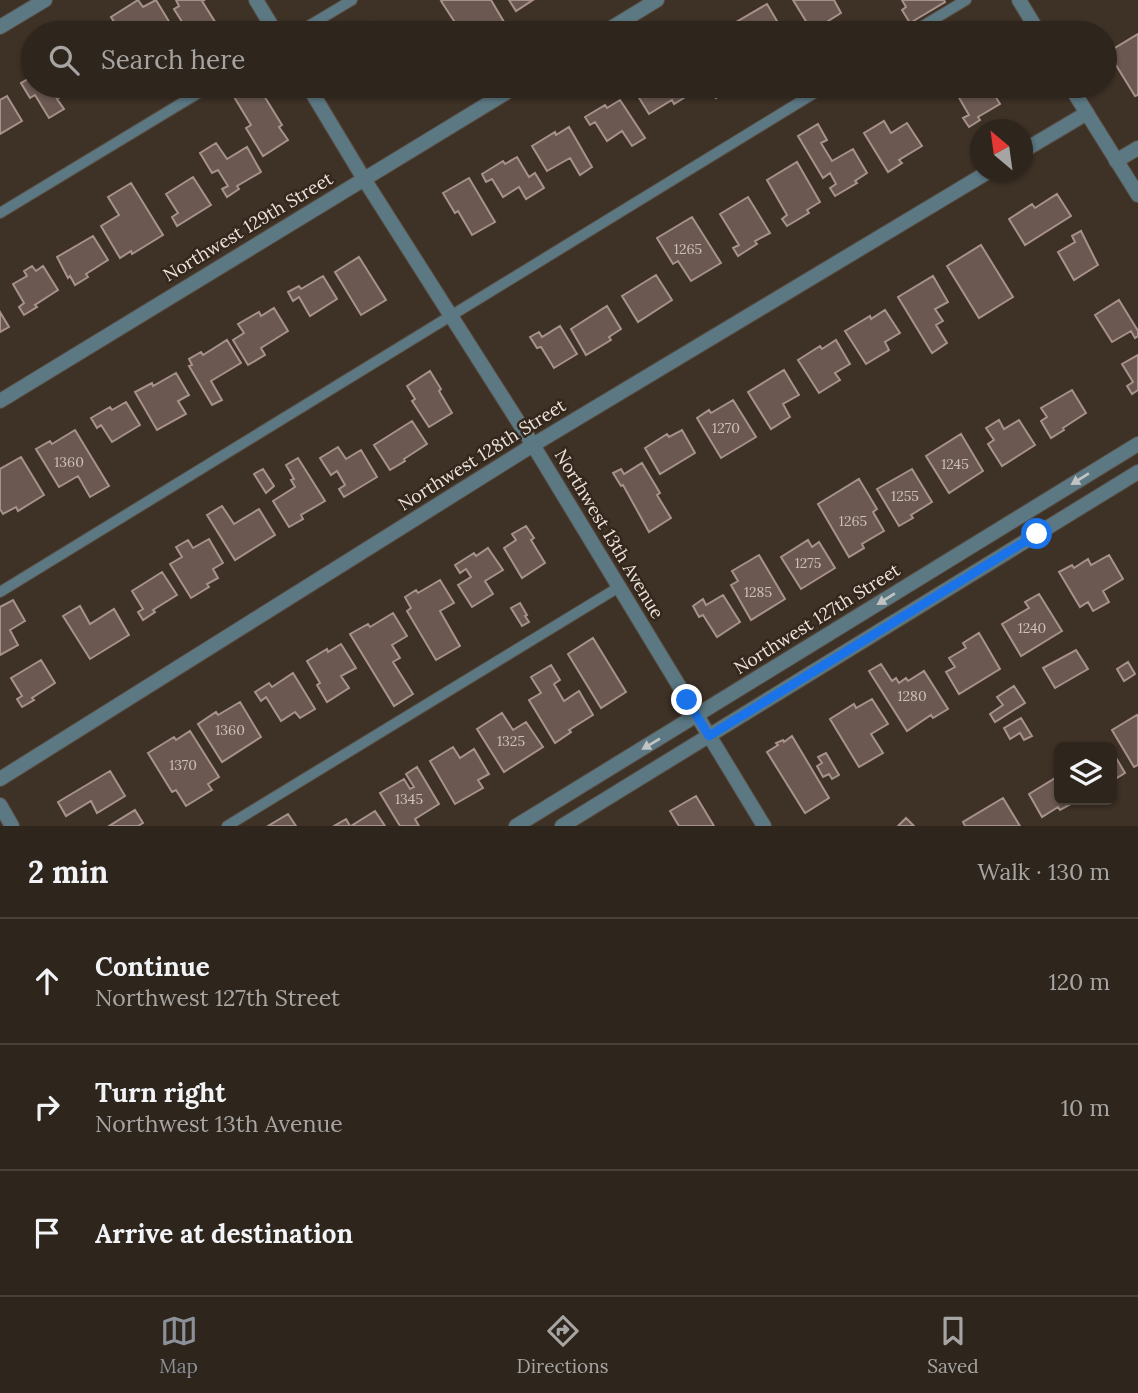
<!DOCTYPE html>
<meta charset="utf-8">
<style>
body{margin:0;font-family:Lora,serif;background:#362d25;color:#f1f3f6}
.controls{position:absolute;right:21px;bottom:21px;display:grid;overflow:hidden;border-radius:10px;box-shadow:0 2px 5px #0004}
.controls button{width:63px;height:63px;display:grid;place-items:center;padding:0;border:0;border-bottom:2px solid #49423b;background:#2e251c;color:#f1f3f6;font:35px sans-serif}
.compass{position:absolute;left:970px;top:119px;width:63px;height:63px;border-radius:50%;background:#2e251c;box-shadow:0 2px 5px #0004;rotate:331deg}
.stop{position:absolute;width:21px;height:21px;margin:-16px;border:5px solid #1a73e8;border-radius:50%;background:#fff}
.stop.end{background:#1a73e8;border-color:#fff;box-shadow:0 2px 7px #0008}
.list{margin:0;padding:0;list-style:none}
h2{display:flex;justify-content:space-between;align-items:center;height:91px;margin:0;padding:0 28px;font-size:30px}
h2 small{font-size:23px;font-weight:400;color:#a7a5a3}
.list li{display:grid;grid-template-columns:46px 1fr auto;gap:21px;align-items:center;box-sizing:border-box;height:126px;padding:0 28px;border-top:2px solid #49423b}
.list b{display:block;font-size:26px;white-space:nowrap}
.list p{margin:0;font-size:23px;white-space:nowrap;color:#a7a5a3}
.list em{font-size:23px;font-style:normal;color:#a7a5a3}
.icon{flex:none;width:38px;height:38px;fill:none;stroke:currentColor;stroke-width:2;stroke-linecap:round;stroke-linejoin:round}
.map{position:relative;flex:none;width:1138px;height:826px;overflow:hidden}
.search{position:absolute;background:#2e251c;box-shadow:0 2px 5px #0004;left:21px;right:21px;top:21px;height:77px;display:flex;align-items:center;gap:18px;box-sizing:border-box;padding:0 24px;border-radius:38px;color:#a7a5a3;font-size:26px}
.sheet{height:469px;background:#2e251c}
nav{display:flex;justify-content:space-around;align-items:center;box-sizing:border-box;height:98px;border-top:2px solid #49423b;background:#2e251c;font-size:19px;color:#a7a5a3}
nav a{display:grid;justify-items:center;gap:4px}
nav .on{color:#8c9099}
.map>svg:first-child{display:block}
</style>
<div class="map">
<svg width="1138" height="826" viewBox="0 0 1138 826">
<rect width="100%" height="100%" fill="#3e3126"/>
<path fill="#6a5851" stroke="#a7928b" stroke-width="2" d="M138,0L143,7L156,0L176,33H121L111,17Z
M176,0H205L202,1L217,25L203,33H189L174,9L179,6Z
M443,0H491L504,22L490,30L492,32L491,33H457L451,23L454,21L441,1Z
M509,0H533L516,11Z
M793,0H834L841,13L812,31Z
M902,0H944L945,2L910,23L902,10L906,7Z
M767,4L784,33H747L743,26L735,31L731,25Z
M375,22L381,33H356L361,30Z
M952,23L958,33H934Z
M1138,34V95L1135,96L1108,52Z
M33,76V86H69L72,90L57,99L64,109L49,118L35,95L30,98L21,83Z
M230,86H258L282,125L279,127L288,140L263,156L246,128L251,125L228,87Z
M382,86H397L386,93Z
M636,86H681L687,96L674,104L672,100L649,114L633,88Z
M709,86H735L716,98Z
M976,86H989L1000,104L978,117L980,120L969,127L963,118L969,115L958,96Z
M7,96L22,121L0,134V100Z
M620,100L645,138L632,146L622,131L607,141L595,122L590,125L585,117L605,105L607,108Z
M884,121L891,133L907,123L922,146L899,160L902,163L888,172L864,133Z
M818,124L827,140L821,143L832,161L853,149L867,173L855,181L857,183L835,196L830,188L836,184L830,173L823,178L798,136Z
M569,127L592,167L580,175L570,158L547,171L532,146L555,132L556,135Z
M216,143L227,159L247,147L261,172L237,186L239,189L227,197L222,189L228,186L218,170L212,173L200,153Z
M517,157L529,177L535,173L544,188L526,199L519,187L503,197L492,179L486,182L482,174L503,161L505,164Z
M797,162L820,202L807,210L809,213L787,226L782,219L787,215L767,180Z
M193,177L211,205L177,226L172,217L178,213L166,194Z
M469,178L495,222L472,235L458,211L455,213L443,193Z
M131,183L163,235L132,254L131,251L120,258L101,226L119,215L108,197Z
M1057,194L1071,216L1025,245L1009,219L1032,204L1035,208Z
M748,197L770,233L755,241L757,244L738,256L733,248L739,245L720,214Z
M692,217L721,263L691,281L678,261L673,264L657,238Z
M1081,231L1098,265L1074,280L1058,252L1075,242L1072,236Z
M93,236L108,260L86,274L88,277L75,285L70,276L68,278L57,257Z
M981,245L1013,297L979,318L947,266Z
M359,257L386,300L361,315L335,272Z
M32,266L36,271L43,266L58,290L35,305L37,307L24,315L19,307L24,303L13,284L27,276L24,271Z
M656,275L672,300L638,322L622,296Z
M323,276L337,299L310,316L299,297L293,301L288,292L299,286L301,289Z
M933,276L948,302L935,309L943,321L936,325L947,343L932,353L898,297Z
M1119,300L1138,331V336L1135,338L1131,331L1112,342L1095,315Z
M607,306L621,329L609,337L611,340L586,355L571,329Z
M274,308L288,331L261,348L265,355L248,365L233,340L244,333L238,324L259,312L261,316Z
M885,310L900,333L885,342L889,350L866,364L845,331L870,316L871,319Z
M0,312L9,327L0,332Z
M560,326L577,354L554,368L541,347L537,348L530,337L539,332L542,337Z
M227,340L241,363L211,381L222,400L212,405L189,366L192,365L189,359L201,352L203,355Z
M836,340L850,364L835,373L840,380L819,393L798,360L820,346L822,349Z
M1138,355V390L1132,394L1127,386L1133,382L1122,364Z
M784,370L799,395L783,404L790,417L771,429L748,392Z
M430,371L441,389L439,391L452,413L429,427L412,401L415,399L407,386Z
M176,373L189,395L178,401L186,414L157,430L135,392L152,383L153,386Z
M1072,390L1086,413L1063,428L1064,430L1051,438L1041,421L1047,417L1041,408Z
M733,400L756,437L721,458L697,418L709,410L711,413Z
M126,402L140,425L112,442L101,425L97,428L91,418L110,407L112,410Z
M999,420L1004,429L1019,420L1035,445L1002,466L988,444L994,440L986,428Z
M412,421L427,444L404,459L405,461L390,470L374,445Z
M75,430L109,486L90,497L78,476L59,487L36,449L50,441L52,444Z
M682,430L695,453L660,474L645,448L667,434L669,437Z
M961,434L983,471L949,493L926,456Z
M338,447L346,459L361,450L377,477L344,497L339,489L345,485L337,471L331,475L320,458Z
M21,457L44,495L18,511L16,507L3,514L0,509V469Z
M298,458L325,501L301,515L303,519L289,527L273,501L295,487L291,480L294,479L286,465Z
M642,463L660,493L657,495L671,518L649,532L623,485L621,486L613,473L621,469L624,474Z
M263,469L274,486L266,493L254,474Z
M912,469L932,502L911,515L913,518L899,526L877,489Z
M859,479L877,509L873,512L884,531L862,544L864,548L849,557L818,504Z
M222,506L234,524L259,509L275,535L235,560L207,515Z
M526,526L534,538L531,540L545,563L522,578L504,548L516,540L512,534Z
M209,539L223,563L213,569L218,578L207,584L209,587L191,598L170,564L182,557L176,547L188,540L193,548Z
M808,540L812,547L819,542L835,568L801,589L781,557Z
M488,548L503,570L485,581L493,594L472,607L458,585L471,577L466,569L460,573L455,565L474,553L476,556Z
M759,555L785,599L751,620L731,585L738,581L732,571Z
M1109,555L1123,579L1103,591L1109,602L1093,611L1088,602L1080,607L1059,572L1072,565L1074,568L1088,559L1091,565Z
M162,572L177,595L153,610L155,612L143,620L138,612L143,609L132,591Z
M440,580L454,603L440,611L460,646L436,660L407,611L411,608L405,597L416,590L418,593Z
M1039,594L1062,631L1021,656L1002,624L1029,608L1025,602Z
M723,595L740,622L717,637L703,615L699,617L693,606L703,599L706,605Z
M13,600L25,621L10,630L18,645L0,655V607Z
M520,603L527,615L525,616L529,622L522,626L511,608Z
M80,606L90,624L114,609L129,635L90,659L63,616Z
M393,613L407,636L392,645L400,658L393,662L413,694L394,706L350,634L368,624L370,627Z
M979,633L1000,669L959,694L946,672L955,667L949,658L966,648L963,643Z
M593,638L626,692L601,708L568,654Z
M341,644L356,668L341,676L349,688L327,702L317,685L320,683L307,661L327,649L328,652Z
M1076,650L1088,669L1055,688L1043,668Z
M41,660L55,683L32,698L34,700L22,707L17,699L22,696L11,678Z
M1128,662L1135,674L1124,681L1117,669Z
M881,664L892,681L896,678L899,683L906,678L908,681L924,671L948,709L933,718L931,715L907,731L869,671Z
M551,665L560,680L554,684L564,701L579,691L593,715L569,730L571,732L555,743L529,700L541,693L531,677Z
M293,673L315,709L300,718L295,712L281,721L266,697L261,701L255,692L269,683L272,687Z
M1014,686L1025,703L995,722L990,714L1003,705L997,697Z
M872,699L888,724L871,734L883,753L859,767L830,719L854,704L856,708Z
M240,702L261,737L222,762L198,724L216,712L218,715Z
M502,713L513,730L526,722L543,747L504,772L477,729Z
M1137,715L1138,717V765L1134,767L1112,730Z
M1021,718L1032,736L1024,740L1020,733L1010,739L1004,728Z
M190,731L219,777L208,784L212,790L186,806L176,790L172,792L148,753L174,737L176,740Z
M792,736L829,798L805,813L767,752L778,745L776,743L783,740L784,742Z
M453,747L460,758L474,749L489,774L478,780L483,788L455,804L430,761Z
M1112,751L1125,773L1112,781Z
M826,753L839,775L832,779L829,774L823,777L817,766L822,763L818,757Z
M417,767L439,804L415,819L419,826H400L380,793L404,779L410,789L414,787L406,774Z
M110,771L125,796L97,813L91,801L66,816L58,802Z
M1057,777L1059,781V800H1071L1073,803L1060,810L1058,807L1042,817L1029,794Z
M696,796L714,826H679L670,811Z
M1003,798L1020,826H965L963,822Z
M135,810L143,823L138,826H109Z
M375,811L385,826H351Z
M288,814L296,826H268Z
M906,818L914,826H898Z
M346,819L350,826H334Z"/>
<g fill="none" stroke-linecap="round" stroke-linejoin="round">
<g stroke="#5a4d43" stroke-width="12">
<path id="service" d="M297,33L352,0
M911,33L966,0
M0,213L210,86
M0,592L826,86
M227,826L619,587"/>
</g>
<g stroke="#5a4d43" stroke-width="16">
<path id="minor" d="M256,0L276,33
M0,27L45,0
M603,33L657,0
M308,86L364,179L533,445L764,826
M1023,151L1087,113
M1116,161L1138,148
M0,401L517,86
M0,779L533,445L988,172
M0,805L12,826"/>
</g>
<g stroke="#5a4d43" stroke-width="16">
<path id="tertiary" d="M1019,0L1039,33
M1070,86L1138,195
M516,826L1138,444
M562,826L1138,472"/>
</g>
<use href="#service" stroke="#5b7883" stroke-width="10"/>
<use href="#minor" stroke="#5b7883" stroke-width="14"/>
<use href="#tertiary" stroke="#5b7883" stroke-width="14"/>
</g>
<defs><path id="oneway-solid" d="M-6-.8H1V-3.2L6.5 0L1 3.2V.8H-6Z" transform="scale(1.75)"/></defs>
<g fill="#c0c3c1">
<use href="#oneway-solid" transform="translate(1080 479) rotate(148)"/>
<use href="#oneway-solid" transform="translate(886 599) rotate(148)"/>
<use href="#oneway-solid" transform="translate(651 744) rotate(149)"/>
</g>
<g fill="none" stroke-linecap="round" stroke-linejoin="round">
<path stroke="#1a73e8" stroke-width="9" d="M687,700L709,736L1037,534"/>
</g>
<g text-anchor="middle" stroke-width="5" stroke-linejoin="round" paint-order="stroke">
<g font-size="14" fill="#ccc0b9">
<text x="688" y="254">1265</text>
<text x="726" y="433">1270</text>
<text x="69" y="467">1360</text>
<text x="955" y="469">1245</text>
<text x="905" y="501">1255</text>
<text x="853" y="526">1265</text>
<text x="808" y="568">1275</text>
<text x="758" y="597">1285</text>
<text x="1032" y="633">1240</text>
<text x="912" y="701">1280</text>
<text x="230" y="735">1360</text>
<text x="511" y="746">1325</text>
<text x="183" y="770">1370</text>
<text x="409" y="804">1345</text>
</g>
<g font-size="18" fill="#ece3dc" stroke="#34271c">
<text transform="translate(248 227) rotate(-31)" y="6">Northwest 129th Street</text>
<text transform="translate(482 455) rotate(-32)" y="6">Northwest 128th Street</text>
<text transform="translate(609 534) rotate(59)" y="6">Northwest 13th Avenue</text>
<text transform="translate(817 619) rotate(-32)" y="6">Northwest 127th Street</text>
</g>
</g>
</svg>
<div class="controls">
<button><svg class="icon" aria-label="layers" viewBox="0 0 24 24"><path d="M12 4l9 5-9 5-9-5zM3 14l9 5 9-5"/></svg></button>
</div>
<svg class="compass" viewBox="-18 -18 36 36"><path d="M0-13l5 13h-10z" fill="#e53935"/><path d="M0 13l5-13h-10z" fill="#a7a5a3"/></svg>
<div class="stop" style="left:1037px;top:534px"></div>
<div class="stop end" style="left:687px;top:700px"></div>
<div class="search"><svg class="icon" aria-label="search" viewBox="0 0 24 24"><circle cx="10" cy="10" r="6"/><path d="M15 15l6 6"/></svg>Search here</div>
</div>
<section class="sheet">
<h2>2 min<small>Walk · 130 m</small></h2>
<ul class="list">
<li><svg class="icon" aria-label="ahead" viewBox="0 0 24 24"><path d="M12 20V5M6 11l6-6 6 6"/></svg><div><b>Continue</b><p>Northwest 127th Street</p></div><em>120 m</em></li>
<li><svg class="icon" aria-label="right" viewBox="0 0 24 24"><path d="M7 20v-9h11M14 6l5 5-5 5"/></svg><div><b>Turn right</b><p>Northwest 13th Avenue</p></div><em>10 m</em></li>
<li><svg class="icon" aria-label="arrive" viewBox="0 0 24 24"><path d="M6 21V4h12l-3 4 3 4H6"/></svg><div><b>Arrive at destination</b></div></li>
</ul>
</section>
<nav>
<a class="on"><svg class="icon" aria-label="map" viewBox="0 0 24 24"><path d="M3 6l6-2 6 2 6-2v14l-6 2-6-2-6 2zM9 4v14M15 6v14"/></svg>Map</a>
<a><svg class="icon" aria-label="directions" viewBox="0 0 24 24"><path d="M12 3l9 9-9 9-9-9zM9 14v-3h6M13 9l2 2-2 2"/></svg>Directions</a>
<a><svg class="icon" aria-label="saved" viewBox="0 0 24 24"><path d="M7 4h10v16l-5-4-5 4z"/></svg>Saved</a>
</nav>
